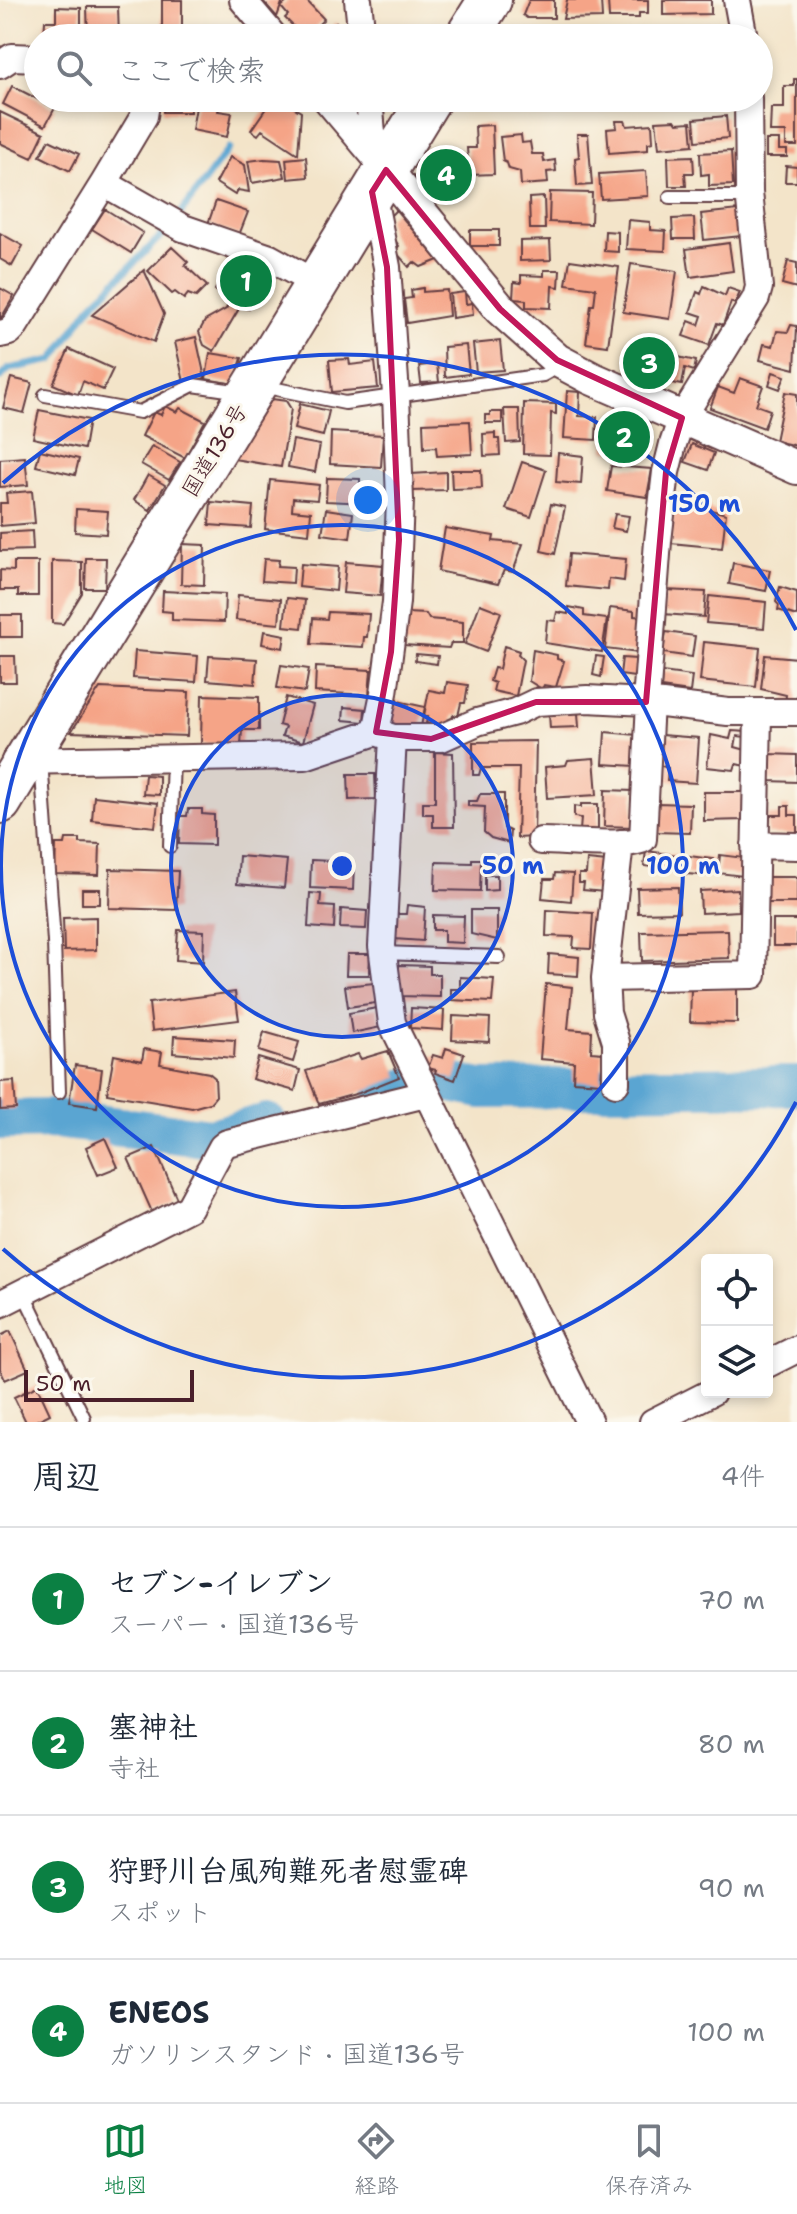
<!DOCTYPE html>
<html lang="ja">
<meta charset="utf-8">
<style>
body{margin:0;font-family:"Shantell Sans","Klee One",sans-serif;background:#f2f2f3;color:#1f2937}
.controls{position:absolute;right:24px;bottom:24px;display:grid;overflow:hidden;border-radius:8px;box-shadow:0 4px 12px #0003}
.controls button{width:72px;height:72px;display:grid;place-items:center;padding:0;border:0;border-bottom:2px solid #e0e1e3;background:#fff;color:#1f2937;font:40px sans-serif}
.scale{position:absolute;left:24px;bottom:20px;width:170px;box-sizing:border-box;padding-left:8px;border:4px solid #4a1f2b;border-top:0;font-size:22px;line-height:28px;white-space:nowrap;color:#4a1f2b;-webkit-text-stroke:6px #fbf7ec;paint-order:stroke}
.you{position:absolute;left:368px;top:500px;width:28px;height:28px;margin:-20px;border:6px solid #fff;border-radius:50%;background:#1a73e8;box-shadow:0 0 0 12px #1a73e833}
.badge{display:grid;place-items:center;width:52px;height:52px;border-radius:50%;background:#0b8043;color:#fff;font-size:26px;font-weight:700}
.pin{position:absolute;translate:-50% -50%;border:4px solid #fff;box-shadow:0 2px 8px #0006}
.list{margin:0;padding:0;list-style:none}
h2{display:flex;justify-content:space-between;align-items:center;height:104px;margin:0;padding:0 32px;font-size:34px}
h2 small{font-size:26px;font-weight:400;color:#747a83}
.list li{display:grid;grid-template-columns:52px 1fr auto;gap:24px;align-items:center;box-sizing:border-box;height:144px;padding:0 32px;border-top:2px solid #e0e1e3}
.list b{display:block;font-size:30px;white-space:nowrap}
.list p{margin:0;font-size:26px;white-space:nowrap;color:#747a83}
.list em{font-size:26px;font-style:normal;color:#747a83}
.icon{flex:none;width:44px;height:44px;fill:none;stroke:currentColor;stroke-width:2;stroke-linecap:round;stroke-linejoin:round}
.map{position:relative;flex:none;width:797px;height:1422px;overflow:hidden}
.search{position:absolute;background:#fff;box-shadow:0 4px 12px #0003;left:24px;right:24px;top:24px;height:88px;display:flex;align-items:center;gap:20px;box-sizing:border-box;padding:0 28px;border-radius:44px;color:#747a83;font-size:30px}
.sheet{height:680px;background:#fff}
nav{display:flex;justify-content:space-around;align-items:center;box-sizing:border-box;height:112px;border-top:2px solid #e0e1e3;background:#fff;font-size:22px;color:#747a83}
nav a{display:grid;justify-items:center;gap:4px}
nav .on{color:#0b8043}
.map>svg:first-child{display:block}
</style>
<div class="map">
<svg width="797" height="1422" viewBox="0 0 797 1422">
<rect width="100%" height="100%" fill="#fbf7ec"/>
<filter id="ink" filterUnits="userSpaceOnUse"><feTurbulence type="fractalNoise" baseFrequency=".0125" numOctaves="2"/><feDisplacementMap in="SourceGraphic" scale="16" xChannelSelector="R" yChannelSelector="G"/><feConvolveMatrix kernelMatrix="1 2 1 2 8 2 1 2 1" color-interpolation-filters="sRGB"/></filter>
<filter id="wash" filterUnits="userSpaceOnUse"><feTurbulence type="fractalNoise" baseFrequency=".006" numOctaves="4" result="noise"/><feDisplacementMap in="SourceGraphic" scale="32" xChannelSelector="R" yChannelSelector="G"/><feGaussianBlur stdDeviation="1.8" result="paint"/><feColorMatrix in="noise" values="0 0 0 0 0 0 0 0 0 0 0 0 0 0 0 0 0 1.4 0 .05"/><feComposite in="paint" operator="in"/></filter>
<g filter="url(#wash)">
<rect width="100%" height="100%" fill="#f3e4c9"/>
<g fill="none" stroke-linecap="round" stroke-linejoin="round">
<path stroke="#5aa5d2" stroke-width="7" d="M178,217L229,148
M0,378L9,369L53,360L90,307L170,227"/>
<path stroke="#5aa5d2" stroke-width="40" d="M384,1094L436,1080L481,1089L797,1086
M0,1120L55,1119L211,1138L267,1123"/>
</g>
<g id="blocks">
<path fill="#f5a487" d="M162,0H182V38H162Z
M262,0H283L277,17Z
M289,0H306L324,19L310,33H300L285,18L288,15L281,7Z
M529,0H554V18H527L523,15Z
M567,0H601L602,18L563,19Z
M608,0H648V13H639V18H609Z
M663,0H711V14L663,15Z
M56,7L81,8V33L70,32V38H44L45,21H56Z
M87,7H118L119,38H88Z
M336,22L350,38H318Z
M794,79H797V146H786V132H770L771,108H784V86H794Z
M12,86L55,108L45,126L3,104Z
M163,98H190V112H163Z
M273,98H278L301,112L298,154L262,130L258,135L251,130Z
M474,98H515V101L475,105Z
M599,98H627V104L600,106Z
M197,101L220,105L218,111L232,113L227,137L192,130Z
M0,112L44,133L32,158L0,143Z
M726,116L728,138L696,141L694,119Z
M675,120L677,123L691,122L693,145L659,148L656,121Z
M616,121H625L627,126L652,124L653,142L648,143V150L609,153L607,129L617,128Z
M492,125L494,174L469,175L467,148H476L475,126Z
M577,134H588L592,185L577,186L575,158L579,157Z
M521,135L522,143L530,142L532,154H543L544,162L555,160L556,171L547,172L548,183L521,185L520,172L509,169L507,163L503,161L500,137Z
M49,140L79,154L70,171L40,156Z
M766,140H779V150H787V157H766Z
M731,151L733,185L709,186V174L701,175L700,153Z
M460,156L465,194L430,198L425,160Z
M693,156L694,173H685L686,186H669L668,157Z
M230,157L245,165L249,192L238,190L235,195L216,183Z
M306,157L308,177L288,179L286,159Z
M264,159L281,160L285,177L252,183L248,161Z
M786,166L797,167V182H785Z
M646,171L648,196L601,199L599,174Z
M550,192L592,193L591,224L549,222Z
M544,197L545,229H530L529,198Z
M216,201L248,212L239,235L208,224Z
M105,209L143,233L131,253L92,229Z
M396,210L438,260L421,267L414,262L409,267L395,251L399,246L391,234L388,218Z
M738,210L741,236L704,240L701,214Z
M694,218L695,239H673L672,219Z
M628,220L650,222V230L666,231L665,251L626,249Z
M470,230H499V246H470Z
M605,231L618,232V252L604,251Z
M0,233L23,246L12,266L0,259Z
M550,240L551,260L520,261V241Z
M729,243L733,271L690,277L686,249Z
M172,247L188,262L185,265L207,286L196,297L188,294L184,299L175,292L172,294L148,271Z
M237,253L273,268L249,309L240,307L214,351L204,345L199,332L205,321L226,309L230,301L215,290Z
M570,260L619,267L608,346L586,343L591,305H594L596,288L566,284Z
M788,261L797,263V288L782,284Z
M631,264L677,271L670,319L623,312Z
M144,270L164,314L154,342L92,315Z
M544,270H560L559,287L552,286L551,308L526,307V300L513,299L514,282L521,283V275L544,276Z
M704,286L725,296L728,288L740,292L735,304L731,302L723,325L717,323L709,345L683,336L689,321L699,325L702,316L690,312L697,292L701,294Z
M0,288L14,296L0,320Z
M423,288V292L447,290L449,316L407,323L404,299L412,298L411,290Z
M465,292L466,304L472,303L473,315L452,318L450,294Z
M791,325L797,326L795,369L760,360L764,344L773,346L777,331L788,332Z
M196,337L205,378L184,382L175,342Z
M500,341L503,370L476,372L473,344Z
M466,345L469,374L445,377L444,347Z
M69,349L113,369L103,390L83,381L78,395L53,384Z
M210,353L242,358L234,384L206,379Z
M669,355L696,361L694,371L685,368L682,385L664,381Z
M349,359L350,365L375,362L378,388L332,392L329,360Z
M437,364L439,382L421,383L419,366Z
M773,372L785,376L780,389L769,385Z
M11,378L32,383L24,413L3,408Z
M740,378L763,386L756,405L770,410L764,428L710,408L718,387L734,393Z
M567,391L580,392L579,416L597,417L596,440L564,438Z
M785,392L797,394V446L775,441Z
M272,399L286,401L291,409L281,467L234,459Z
M524,403L556,404V414L551,413L550,455L523,454Z
M300,404L329,411L323,436L294,429Z
M165,406L177,412L180,408L205,421L185,458L142,436L154,412L161,415Z
M504,409H519L520,442L506,443Z
M39,410L89,420L84,449L33,438Z
M490,412H502V423H485V415H490Z
M622,417L631,418V428L644,430L642,452L605,451L606,423L621,424Z
M470,421L472,454L437,456L436,447L424,448L423,423Z
M331,432L383,435L381,467L330,464Z
M495,433V439H499L500,455L484,456L483,434Z
M293,440L320,445L315,472L288,467Z
M692,444L714,453L708,470L685,462Z
M152,446L180,462L169,480L141,464Z
M40,450L79,459L75,475L36,466Z
M558,453L583,456L581,484L556,482Z
M25,457L28,485L0,487V459Z
M522,462L546,470L531,517L506,509Z
M611,466L652,469L647,497L607,491Z
M451,470H481L482,488L452,489Z
M446,472V490L412,491L411,474Z
M148,475L165,485L150,510L134,500Z
M327,478L360,479V486H368L367,503L326,501Z
M270,480L319,485L317,500L293,498L292,510L311,512L309,534L265,529Z
M32,491L35,523L0,526V503H7L6,493Z
M690,497L705,499L711,510L726,514L722,548L671,543L674,501L689,505Z
M211,502L253,506L251,528L209,525Z
M551,504L565,507L555,554L541,551Z
M76,509L108,511L106,534L75,532Z
M326,509L353,513L350,538L322,534Z
M615,514L629,516L626,531L612,528Z
M445,528L494,536L493,541L523,544L513,572L504,570L498,584L438,571Z
M32,531L33,550L0,551V533Z
M182,544L205,545L204,585L181,584Z
M569,554L626,559L624,581L609,579L608,590L566,586Z
M86,558H106L105,588H85Z
M264,559L279,560L278,566L294,567L293,583L262,581Z
M52,561L82,562V593L63,624L52,623Z
M14,562H38V596H18V590H0V570L14,571Z
M346,562L383,565L380,596L343,593Z
M733,563L770,570L766,591L729,584Z
M301,564L338,567L336,591L299,587Z
M780,587L797,592V616L778,610L779,605L776,602Z
M665,590L706,592L704,617L663,614Z
M163,591L225,594L224,622L172,620V612L162,611Z
M238,595L281,599L279,624L236,620Z
M709,596L766,602L764,628L706,623Z
M287,598L305,600L302,628L284,626Z
M480,604L501,612L486,652L465,644Z
M569,607L584,610V616L607,619L602,652L545,643L547,620L555,621L557,612L568,614Z
M610,608L634,611V616L643,617L638,653L605,649Z
M328,612L369,614L367,637H364L363,647L311,644L313,618L327,619Z
M406,613L426,614L429,619L463,622V643H451L449,648L404,645Z
M0,615H22V637H0Z
M264,631L285,635L283,648L262,644Z
M666,632L695,636L692,657L663,653Z
M704,642L760,648L756,687L700,681Z
M504,646L519,651L518,655L523,660L516,696L493,691L495,683L490,681L494,668L499,669Z
M533,650L557,655V659L564,661L556,687L544,685L542,689L529,681Z
M135,651L198,656L196,682L133,678Z
M416,654L438,656L437,664L415,661Z
M765,655L797,658V704L785,703L786,695L761,689Z
M0,656H15L16,682H0Z
M209,656L257,659L255,684L207,680Z
M596,656L604,657L601,677L593,675Z
M622,658L636,659L635,677L620,675Z
M281,665L309,669L305,692L277,688Z
M316,667L371,670L369,695L315,692Z
M662,672L692,676L690,692L661,688Z
M447,682L468,685L465,703H461L458,716L453,715L451,727L426,723L428,716H424L429,690L445,693Z
M100,688L189,692L187,736L71,732Z
M202,695L259,697V730H242L241,745L201,744Z
M286,697L313,705L303,742L282,736L285,727L279,725Z
M393,700L425,707L420,731L388,724Z
M344,707L365,709L364,722L343,720Z
M578,713L579,727L550,728L549,714Z
M732,731L747,732L746,737L737,736L735,747L746,750L745,766L736,764L734,770L707,767L711,735L730,739Z
M605,732L637,735L635,766L603,764Z
M661,735L699,738L696,783L667,781L668,768L659,765Z
M536,741L534,837L517,838L519,768H481L479,775H473V742Z
M435,752L453,753L454,827H433V814H423V802H435Z
M769,754L797,755V782L768,781Z
M594,758L597,795L547,798L545,767L566,765L568,760Z
M348,774H375L376,799L349,800Z
M145,775L159,776V795L143,794Z
M605,790L634,791L633,827L604,826Z
M704,792H743L744,820L704,821Z
M480,794H504V828L510,831L509,843L491,838L484,832L485,807L468,806V801H477Z
M94,796L158,803L155,827L92,820Z
M656,803L691,804L690,833L655,832Z
M581,804H598V831H580L581,818L574,817V806L581,807Z
M782,806H789V815H797V834H767V815H782Z
M188,809H202V814L214,815V845L179,844L180,816H187Z
M66,839H80V843L100,844L99,875L55,874L56,844H65Z
M646,851L678,855L676,870L644,866Z
M720,855L745,858L743,876L718,873Z
M239,856L287,860L284,888L237,884Z
M689,856L713,859L711,876L687,874Z
M472,859H481L480,891L435,890L436,862L472,863Z
M311,860L354,862L353,890L310,888Z
M587,860L607,862L605,892L583,890L584,883H579V874H586Z
M110,869L178,871L176,910L109,908Z
M555,873L573,874L571,901L542,898L544,879H554Z
M485,875H497V890L485,891Z
M766,877H797V903H766Z
M678,887L679,912L638,913L637,888Z
M82,889H100V904H82Z
M738,889L739,911L701,913L700,891Z
M310,893L321,894L320,906L335,907L334,929L308,927Z
M407,905L425,907L423,941L394,939L396,914H406Z
M341,909L367,911L366,929L340,928Z
M471,910H497V940L471,934Z
M547,910L593,913L591,949L573,948L574,937L546,936Z
M433,915L464,916L463,943L444,942V930H433Z
M96,917V950L64,951L63,918Z
M773,920H797V946H773Z
M178,930L204,931L203,962L176,960Z
M728,930L729,958L642,961L641,932Z
M347,954H370L369,975H346Z
M549,954L579,957L578,976L548,974Z
M399,965L430,966V974H440V997L399,996Z
M460,977L494,979L492,1002L451,1000V989H460Z
M374,983L376,1003L348,1007L345,986Z
M546,984L572,987L568,1029L592,1031L591,1052L603,1053L601,1083L573,1081L574,1062L540,1059Z
M691,988L737,989V1023L690,1022Z
M235,992L239,1020L152,1031L149,1003Z
M377,1008L381,1027L352,1033L349,1013Z
M411,1008L444,1010L443,1030L410,1028Z
M453,1016L490,1018L489,1042L452,1040Z
M264,1032L299,1042L293,1062L259,1051Z
M174,1036L235,1040L234,1058L173,1053Z
M446,1048L464,1054L455,1080L435,1073L436,1070L428,1068L433,1055L443,1058Z
M144,1049L162,1052L160,1064L209,1073L215,1078L216,1096L210,1103L192,1108L107,1094L114,1055L142,1061Z
M388,1051L399,1077L359,1093L319,1104L306,1071L358,1054L361,1059Z
M258,1058L300,1070L295,1091L252,1079Z
M75,1065L102,1069L97,1107L69,1103Z
M14,1081L16,1109L0,1110V1082Z
M105,1138L118,1167L98,1175L86,1147Z
M154,1147L178,1201L152,1212L128,1158Z
M10,1331L28,1370L5,1380L0,1369V1336Z
M37,1386L50,1414L34,1422H26L14,1397Z"/>
</g>
</g>
<g filter="url(#ink)">
<use href="#blocks" fill-opacity="0" stroke="#633d43" stroke-width="2"/>
<g fill="none" stroke-linecap="round" stroke-linejoin="round">
<g stroke="#633d43" stroke-width="16">
<path id="service" d="M670,197H750
M262,386L345,403L543,375L561,365
M45,395L140,412L193,385L241,392
M41,760L54,942L59,1092
M170,846L173,759
M382,953L499,957
M23,1292L84,1418"/>
</g>
<g stroke="#633d43" stroke-width="30">
<path id="minor" d="M243,0L275,38
M358,0L362,38
M737,0L744,38
M0,65L12,57L38,58
M325,98L386,170
M369,98L372,133L382,160
M104,183L144,116L147,98
M372,192L387,267L396,395L400,500L396,602L384,693L376,732
M0,334L9,332L14,327L104,183L183,228L270,258L315,283
M646,702L728,712H797
M393,738L382,946L392,1023L589,1422
M15,761L305,756L376,732L393,738H441L477,722L515,712L536,702L587,699L646,702L658,541L666,472L673,444L682,418L756,298L759,287L749,192L748,98
M541,841C563,841 626,848 643,839L650,702
M755,845L797,846
M605,978L753,975L758,713
M616,1083V1042L607,1013L605,978L620,843
M0,1304L189,1208L222,1147L227,1143L426,1094
M767,1364L797,1349
M653,1422L712,1392"/>
</g>
<g stroke="#633d43" stroke-width="36">
<path id="tertiary" d="M386,170L500,309L557,360L591,378L797,468"/>
</g>
<g stroke="#633d43" stroke-width="46">
<path id="trunk" d="M466,38L490,0
M0,802L430,98"/>
</g>
<use href="#service" stroke="#fff" stroke-width="12"/>
<use href="#minor" stroke="#fff" stroke-width="26"/>
<use href="#tertiary" stroke="#fff" stroke-width="32"/>
<use href="#trunk" stroke="#fff" stroke-width="42"/>
</g>
</g>
<path fill="none" stroke="#c2185b" stroke-width="6" stroke-linejoin="round" d="M386,170L500,309L557,360L682,418L666,472L646,702H536L431,739L376,732L391,652L399,540L387,267L372,192Z"/>
<circle cx="342" cy="866" r="171" fill="#1d4ed8" fill-opacity=".12"/>
<g fill="none" stroke="#1d4ed8" stroke-width="4">
<circle cx="342" cy="866" r="171"/>
<circle cx="342" cy="866" r="341"/>
<path d="M796 1102A512 512 0 0 1 3 1249M3 483A512 512 0 0 1 796 630"/>
</g>
<g text-anchor="middle" stroke-width="6" stroke-linejoin="round" paint-order="stroke">
<g font-size="22" fill="#4a1f2b" stroke="#fbf7ec">
<text transform="translate(214 450) rotate(-59)" y="8">国道136号</text>
</g>
</g>
<circle cx="342" cy="866" r="12" fill="#1d4ed8" stroke="#fbf7ec" stroke-width="4"/>
<g font-size="24" text-anchor="middle" font-weight="bold" fill="#1d4ed8" stroke="#fbf7ec" stroke-width="6" stroke-linejoin="round" paint-order="stroke">
<text x="704" y="512">150 m</text>
<text x="513" y="874">50 m</text>
<text x="683" y="874">100 m</text>
</g>
</svg>
<div class="controls">
<button><svg class="icon" aria-label="locate" viewBox="0 0 24 24"><circle cx="12" cy="12" r="6"/><path d="M12 2v4M12 18v4M2 12h4M18 12h4"/></svg></button>
<button><svg class="icon" aria-label="layers" viewBox="0 0 24 24"><path d="M12 4l9 5-9 5-9-5zM3 14l9 5 9-5"/></svg></button>
</div>
<div class="scale">50 m</div>
<div class="you"></div>
<div class="pin badge" style="left:246px;top:281px">1</div>
<div class="pin badge" style="left:624px;top:437px">2</div>
<div class="pin badge" style="left:649px;top:363px">3</div>
<div class="pin badge" style="left:446px;top:175px">4</div>
<div class="search"><svg class="icon" aria-label="search" viewBox="0 0 24 24"><circle cx="10" cy="10" r="6"/><path d="M15 15l6 6"/></svg>ここで検索</div>
</div>
<section class="sheet">
<h2>周辺<small>4件</small></h2>
<ul class="list">
<li><span class="badge">1</span><div><b>セブン-イレブン</b><p>スーパー · 国道136号</p></div><em>70 m</em></li>
<li><span class="badge">2</span><div><b>塞神社</b><p>寺社</p></div><em>80 m</em></li>
<li><span class="badge">3</span><div><b>狩野川台風殉難死者慰霊碑</b><p>スポット</p></div><em>90 m</em></li>
<li><span class="badge">4</span><div><b>ENEOS</b><p>ガソリンスタンド · 国道136号</p></div><em>100 m</em></li>
</ul>
</section>
<nav>
<a class="on"><svg class="icon" aria-label="map" viewBox="0 0 24 24"><path d="M3 6l6-2 6 2 6-2v14l-6 2-6-2-6 2zM9 4v14M15 6v14"/></svg>地図</a>
<a><svg class="icon" aria-label="directions" viewBox="0 0 24 24"><path d="M12 3l9 9-9 9-9-9zM9 14v-3h6M13 9l2 2-2 2"/></svg>経路</a>
<a><svg class="icon" aria-label="saved" viewBox="0 0 24 24"><path d="M7 4h10v16l-5-4-5 4z"/></svg>保存済み</a>
</nav>
